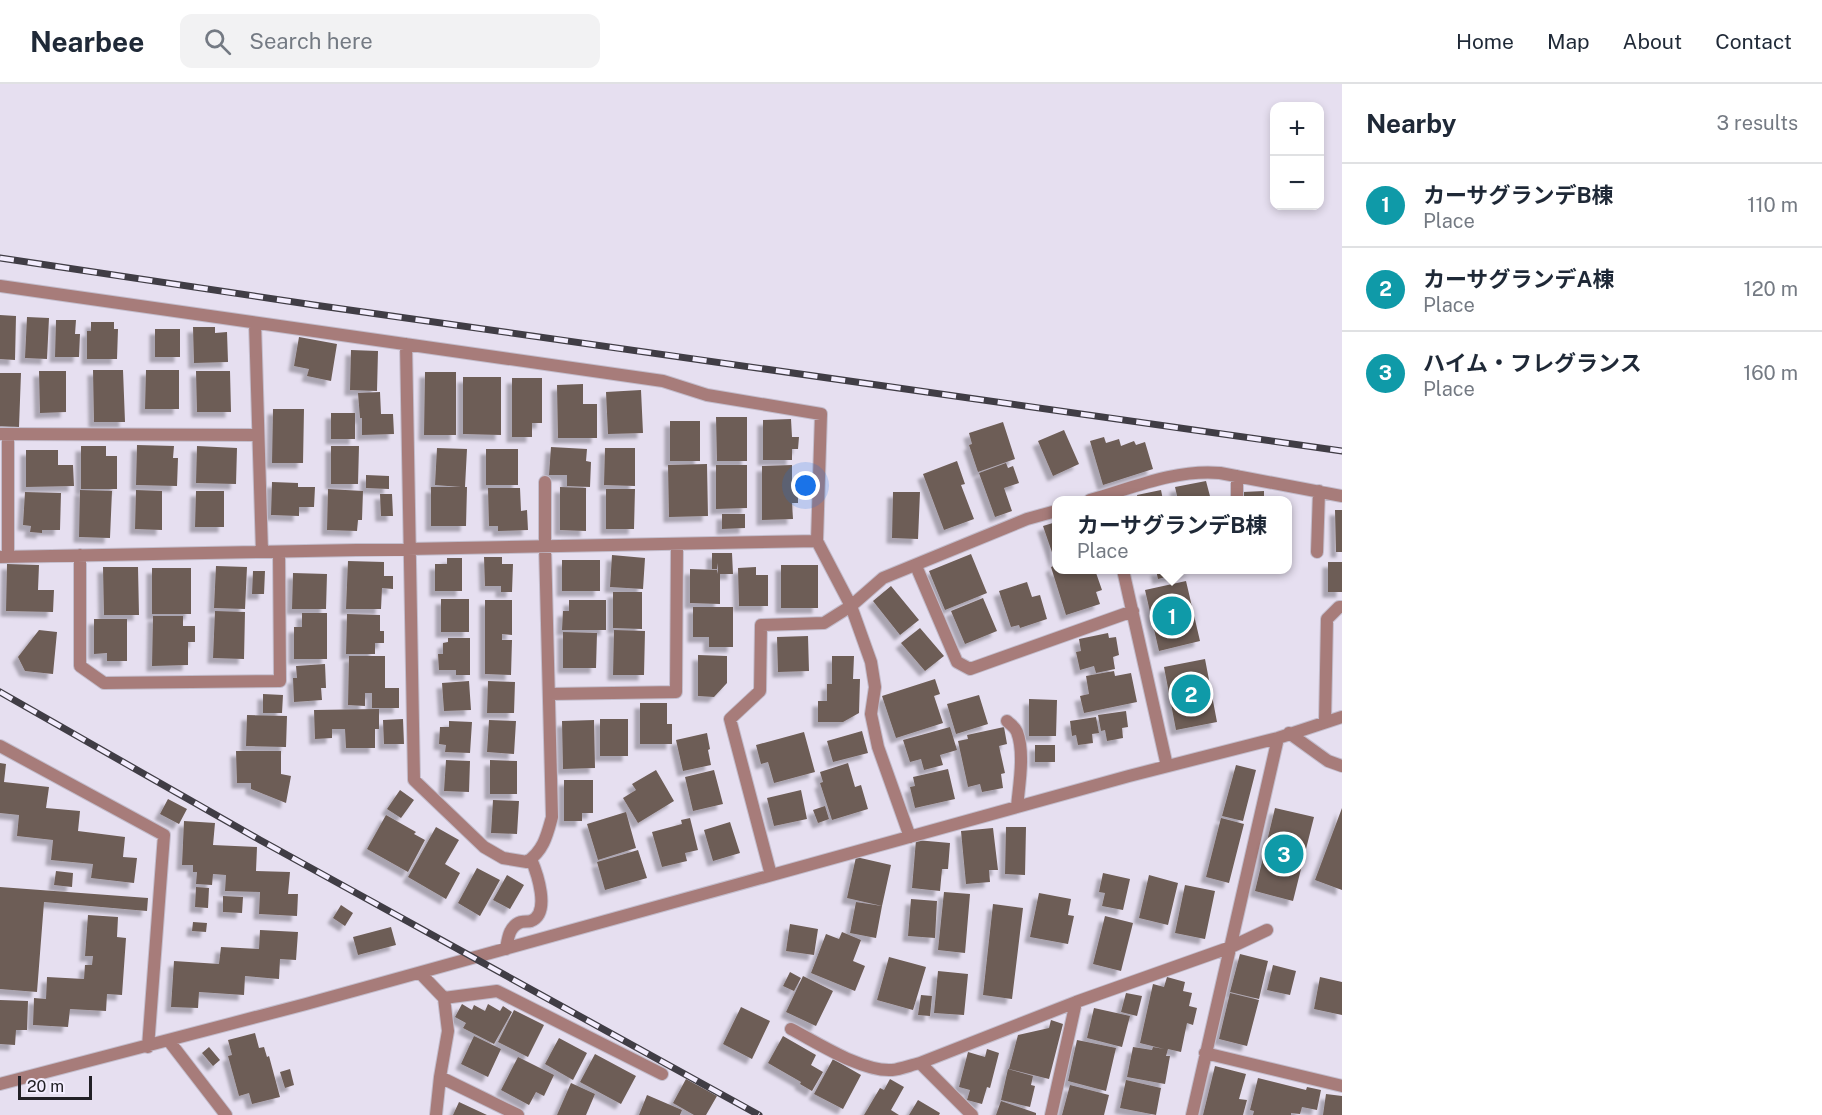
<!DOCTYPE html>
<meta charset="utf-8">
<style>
body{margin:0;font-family:"Public Sans","Noto Sans JP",sans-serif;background:#f2f2f3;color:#1f2937}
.controls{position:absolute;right:18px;top:18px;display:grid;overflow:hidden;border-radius:12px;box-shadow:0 3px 9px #0003}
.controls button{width:54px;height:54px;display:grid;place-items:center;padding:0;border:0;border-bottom:2px solid #e0e1e3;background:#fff;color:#1f2937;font:30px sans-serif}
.scale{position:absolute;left:18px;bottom:15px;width:74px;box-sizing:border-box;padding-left:6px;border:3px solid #222026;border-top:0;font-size:16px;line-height:21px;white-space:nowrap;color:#222026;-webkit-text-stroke:4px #f3edfe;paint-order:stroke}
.you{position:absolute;left:806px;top:402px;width:21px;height:21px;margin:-15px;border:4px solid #fff;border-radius:50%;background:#1a73e8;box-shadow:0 0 0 9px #1a73e833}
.badge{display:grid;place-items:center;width:39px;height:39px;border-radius:50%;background:#8864df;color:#fff;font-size:20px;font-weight:700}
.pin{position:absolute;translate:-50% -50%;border:3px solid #fff;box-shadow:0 2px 6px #0006}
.popup{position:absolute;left:1052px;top:412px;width:240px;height:78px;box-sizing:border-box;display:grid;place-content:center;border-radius:12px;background:#fff;filter:drop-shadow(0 2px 4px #0005);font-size:20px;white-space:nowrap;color:#747a83}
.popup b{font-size:22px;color:#1f2937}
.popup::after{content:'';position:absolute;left:50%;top:100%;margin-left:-12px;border:12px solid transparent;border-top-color:#fff}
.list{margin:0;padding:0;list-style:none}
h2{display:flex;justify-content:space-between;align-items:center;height:78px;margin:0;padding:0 24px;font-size:26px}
h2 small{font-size:20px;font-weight:400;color:#747a83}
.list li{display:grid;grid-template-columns:39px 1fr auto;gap:18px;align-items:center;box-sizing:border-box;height:84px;padding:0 24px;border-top:2px solid #e0e1e3}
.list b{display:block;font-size:22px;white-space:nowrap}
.list p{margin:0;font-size:20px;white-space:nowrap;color:#747a83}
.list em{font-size:20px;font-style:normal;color:#747a83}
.icon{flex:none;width:33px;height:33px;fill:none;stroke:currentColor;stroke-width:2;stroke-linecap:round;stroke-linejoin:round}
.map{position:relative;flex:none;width:1342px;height:1031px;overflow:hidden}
header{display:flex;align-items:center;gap:36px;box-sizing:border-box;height:84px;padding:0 30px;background:#fff;border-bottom:2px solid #e0e1e3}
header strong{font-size:28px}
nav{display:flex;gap:33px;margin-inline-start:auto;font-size:21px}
.search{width:420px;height:54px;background:#f2f2f3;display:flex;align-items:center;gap:15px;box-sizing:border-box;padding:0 21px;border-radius:12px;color:#747a83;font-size:22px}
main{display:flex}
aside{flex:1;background:#fff}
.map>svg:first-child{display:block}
</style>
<header>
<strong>Nearbee</strong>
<div class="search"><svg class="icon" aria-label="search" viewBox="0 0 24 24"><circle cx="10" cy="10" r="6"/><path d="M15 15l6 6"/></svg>Search here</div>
<nav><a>Home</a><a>Map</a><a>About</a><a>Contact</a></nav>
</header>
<main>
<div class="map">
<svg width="1342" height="1031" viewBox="0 0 1342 1031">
<defs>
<filter id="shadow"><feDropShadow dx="-5.5" dy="5.5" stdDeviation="1.5" flood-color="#0004"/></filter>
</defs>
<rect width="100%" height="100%" fill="#e6dff0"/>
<path fill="#6d5d56" filter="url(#shadow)" d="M0,231L16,232L15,276L0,275Z
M27,233L49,234L47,275L25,274Z
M56,236H76L75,250H80L79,273H55Z
M91,238H114V245H118L117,275H87V247H91Z
M193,243H215V249L227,248L228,278L194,279Z
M155,245H180V273H155Z
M299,253L337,260L331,297L307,292L309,285L294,282Z
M351,266L378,267L377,307L350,306Z
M93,286H123L125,338H94Z
M146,286H179V325H145Z
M39,287H66V328L40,329Z
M196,287H230L231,328H197Z
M425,288H456V351H424Z
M0,289H21L19,343L0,342Z
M463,293H501V351L463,350Z
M512,294H542V339H532V353H512Z
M583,300V320H597V354H558L557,301Z
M641,306L643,349L608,350L606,308Z
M380,308L381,330H393L394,350L362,351V334H360L358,309Z
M273,325H304L303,379H272Z
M331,329H355V355H331Z
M716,333H747V377H717Z
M791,335L792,353H799L798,365H792V376H763V336Z
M670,337H700V377H670Z
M1003,338L1015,375L978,388L969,361L972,360L969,349Z
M1064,346L1079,380L1053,392L1038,357Z
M1104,353L1106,359L1119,355L1121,362L1134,357L1136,361L1145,358L1153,385L1103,401L1090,357Z
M137,361L174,362L173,374H178L177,402L136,401Z
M81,362H106V372H117V405H81Z
M197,362L237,364L236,400L196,399Z
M331,362H359L358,400H331Z
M551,363L587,365L586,377L591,378L590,403L567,402V391H549Z
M437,364L467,365L465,403H467L466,442H431V403H461L435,401Z
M605,364H635V402L604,401Z
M486,365H518V401H486Z
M26,366H58V381H73L74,402L26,403Z
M957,377L965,400L961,401L974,435L944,446L923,390Z
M1006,379L1008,384L1013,382L1019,399L1004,404L1012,427L995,433L979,389Z
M707,380L708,432L669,433L668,381Z
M716,381H747V424L716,425Z
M792,381V399H798V419H792L793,435L762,436V382Z
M366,391L389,392V405L366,404Z
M1206,397L1211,416H1178L1175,403Z
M272,398L298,399V403H315L314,423H299V432L271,431Z
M560,403L586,404V447L560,446Z
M488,404H520L521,427L527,426L528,446L498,447V442H489Z
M328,405L363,407L362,436H358L357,447L327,446Z
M606,405H635L634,445H606Z
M80,406L112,407L110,454L79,453Z
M136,406L162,407V446L135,445Z
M1161,406L1163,416H1138L1137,411Z
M196,407H224V443H195Z
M1264,407V416H1244L1243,408Z
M25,408L61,409L60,446H42V449L30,448L31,442L23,441Z
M893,408H920L918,455L892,454Z
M380,410H392L393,432H381Z
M1335,426H1342V468H1336Z
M722,430H745V444L722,445Z
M1056,438V480L1043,442Z
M712,469H732L733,490H720V520L690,519V485L717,486L718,490V479L717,485H712Z
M971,470L987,509L945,526L929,487Z
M612,471L645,474L643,505L610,503Z
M484,473H502V480H513L512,508H501V502H485Z
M447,474H462V507H435V480H447Z
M562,476H600V507H562Z
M348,477L384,478V492H393V505L382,504L381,525H346Z
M1328,478H1342V508H1328Z
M7,480L39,481L38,506H54L53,528L6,527Z
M781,481H818V524H781Z
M1056,481V486H1095L1102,506L1096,508L1100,520L1066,531L1051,483Z
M216,482L247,483L245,525L214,524Z
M103,483H138L139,531H104Z
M756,483V491H768V522H739L738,484Z
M152,484H191V530H152Z
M1156,486H1194L1158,495Z
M253,487H265L264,510H252Z
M293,489L327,490L326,525H292Z
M1186,497L1200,557L1159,567L1145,506Z
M1027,498L1032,513L1040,511L1047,535L1020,544L1019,541L1011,543L999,507Z
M891,502L919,536L900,551L873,517Z
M613,508H642V545L613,544Z
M983,514L997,547L965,560L951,527Z
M441,515H469V548H441Z
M485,516H512V551L502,550V556H512L511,591L485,590Z
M569,516H606V546H562L563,527H569Z
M693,523H733V563H709V553H693Z
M215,527L245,528L244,575L213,574Z
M302,529H327V575H294V543H302Z
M347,530L380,531V547H384V559H375V570H346Z
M153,532H183V542H195V558H188V581L152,582Z
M94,535H127V577H107V569L94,570Z
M920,544L944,572L925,587L901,559Z
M39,546L57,548L53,590L25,587L18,573Z
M614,546L645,547L644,591H613Z
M563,548L597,549L596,584H563Z
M1108,549L1109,554L1116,553L1119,571L1113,573L1115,585L1096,589L1094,582L1080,586L1076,568L1081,567L1079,555Z
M808,552L809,587L778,588L777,553Z
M448,554H470V591H456V586H439L438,570H443V559L448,558Z
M698,571L727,572V599L714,613L698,612Z
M349,572H385V604H399V624H372V609H365V622L348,621Z
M832,572H854L853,595H860L859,629L843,638H818V617H827V600H832Z
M1205,575L1217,638L1176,646L1164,583Z
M325,580L326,604H321L322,616L294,618L293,594H297L296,582Z
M1114,587L1115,592L1131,589L1137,618L1084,629L1080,612L1089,610L1086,592Z
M935,595L940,610L934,612L943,639L896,654L882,612Z
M469,597L471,626L444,627L442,599Z
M488,597L515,598L514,629H487Z
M263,610L283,611L282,629H263Z
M979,611L988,640L956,650L947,620Z
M1029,615L1057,616L1056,652H1029Z
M640,619H667V640H672V660H640Z
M379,625V645H375V664H346L345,645H332V654L315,655L314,626Z
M1126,627L1128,643L1122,644L1123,654L1107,657L1105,646L1101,647L1098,631Z
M247,631L287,632L286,663L246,662Z
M1096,633L1099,649L1092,650L1093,659L1078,661L1076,651L1072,652L1070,637Z
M403,635L404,660H384L383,636Z
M600,635H628V672H600Z
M489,636L516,637L514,670L487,668Z
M594,636L595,684L563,685L562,637Z
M449,637L472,638L470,669L445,668L446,661L439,660L440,643H449Z
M950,643L957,666L940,671L943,681L924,686L921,675L910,678L903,656Z
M1004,643L1007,660L999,662L1005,689L1001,690L1003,704L982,708L980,700L968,703L958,657L968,655L967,651Z
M862,647L868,669L833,678L827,657Z
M804,648L815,688L774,699L768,678L761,680L756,661Z
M707,649L710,665L708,666L711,681L683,687L676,656Z
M1035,661H1055V678H1035Z
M236,667H281V690L291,692L286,719L251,705V699H237Z
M446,676L470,677L469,708L444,707Z
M490,676L517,677V710H490Z
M0,679L6,680L4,698L49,703L46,724L80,727L78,747L125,753L123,773L137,774L134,799L91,794L93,780L51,776L53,756L17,752L19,731L0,729Z
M848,679L855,703L861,701L868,725L832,736L820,699L823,698L820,688Z
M1236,681L1256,686L1243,737L1222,732Z
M948,685L955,715L915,724L910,703L915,702L913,693Z
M656,686L674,717L638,739L623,714L636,706L632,700Z
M714,686L723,720L693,727L685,693Z
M564,696H593V729H582V737H564Z
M400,706L414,716L401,734L387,725Z
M801,706L807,735L774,742L767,714Z
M168,715L187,725L179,740L160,730Z
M493,716L519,717L517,750L491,749Z
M825,722L829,735L818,739L813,726Z
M1275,724L1314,733L1293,817L1255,807Z
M1342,724V806L1315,796Z
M626,728L636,764L598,776L587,740Z
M386,731L416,748L414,750L425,756L408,788L367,765Z
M690,734L698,766L685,769L687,777L662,783L652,748L682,740L681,736Z
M1221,734L1244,740L1229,799L1206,793Z
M184,737L215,739L213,761L257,763L256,787L290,788L288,810H298L297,832L259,830L260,808L225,807L226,791L213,790L212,801L196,800L197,788H193V781H182Z
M730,738L740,769L713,777L704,746Z
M436,743L459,756L445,780L460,789L446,815L408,793Z
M1006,743H1026L1025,791L1005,790Z
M993,744L998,786H989L990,798L966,800L961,747Z
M916,756L950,759L948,785H942L940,807L912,804Z
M638,766L647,794L605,806L597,778Z
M856,773L891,781L882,822L847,814Z
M477,784L500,796L480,832L458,819Z
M56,787L73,789L72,803L54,801Z
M1103,789L1130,795L1123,826L1102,822L1105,809L1099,808Z
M507,791L524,801L510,825L493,816Z
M1149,791L1178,799L1168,841L1139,834Z
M1185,801L1215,807L1205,855L1175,849Z
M0,803L148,814L147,827L44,818L37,908L0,905Z
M196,803L209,804L208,824L195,823Z
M944,808L970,810L965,869L938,866Z
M1039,809L1071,815L1068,831L1074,832L1068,860L1030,853Z
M223,812L243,813L242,829L223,828Z
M911,815L937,817L935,854L908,852Z
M856,818L882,822L876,854L850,849Z
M993,820L1023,824L1012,915L983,911Z
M341,821L353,829L345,842L333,834Z
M88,831L118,833L117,853L126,854L122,911L107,910L106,927L70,925L68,943L33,941L34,914L46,915L47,893L84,895L85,881H92L93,872H85Z
M1105,832L1133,839L1121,887L1093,880Z
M193,838L207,839L206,848L192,847Z
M790,840L818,845L814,871L786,867Z
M391,843L396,861L358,871L353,853Z
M260,846L298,848L296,876L280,875L279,895L245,892L244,911L199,908L198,924L171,923L174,877L219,880L221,863L259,865Z
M842,848L861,856L853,877L865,882L855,907L811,889L826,850L839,855Z
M1240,870L1268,877L1259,915L1230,908Z
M889,873L926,883L913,926L877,916Z
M1273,881L1296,887L1290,911L1267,906Z
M938,887L968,890L964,931L934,929Z
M790,888L801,894L794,907L783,902Z
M803,892L833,907L816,942L786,928Z
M1167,893L1185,898L1183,907L1192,909L1189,922L1197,924L1193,941L1187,939L1181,968L1168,965L1166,972H1170L1165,1000L1127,993L1133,963L1152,966L1153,963L1164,965L1140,959L1153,900L1164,903Z
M1320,893L1342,898V931L1314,925Z
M1126,909L1142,912L1137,932L1121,928Z
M1230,909L1259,916L1247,962L1219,955Z
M921,911L932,912L930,932L918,931Z
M0,916L28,917L27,946H16L15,961L0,960Z
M462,920L472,926L474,921L485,927L488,920L500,927L503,922L512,928L494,960L463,944L466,939L455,933Z
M741,923L770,937L752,975L723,960Z
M1094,924L1130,932L1122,963L1087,954Z
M514,926L544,941L528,973L498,958Z
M1051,936L1063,940L1049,995L1009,985L1018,951L1049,944Z
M255,949L259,964L264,963L267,973L269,972L280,1013L252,1020L249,1009L239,1012L228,972L232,971L228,956Z
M474,952L501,965L488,993L461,980Z
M783,952L816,971L811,981L823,988L812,1007L800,1000L801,998L768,979Z
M559,954L587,969L573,996L545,980Z
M1077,956L1116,964L1106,1007L1068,997Z
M209,963L220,976L213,982L202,969Z
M987,965L999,969L990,1004L987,1003L982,1020L967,1016L970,1006L959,1003L968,968L985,973Z
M595,970L636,992L621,1020L580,998Z
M518,973L554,991L544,1012L536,1008L529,1021L501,1006Z
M833,975L861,991L843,1025L814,1010Z
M1215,982L1246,990L1239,1015L1247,1016L1243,1031H1203Z
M290,985L294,1001L285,1004L280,988Z
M1008,985L1033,992L1031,1001L1035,1002L1030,1023L1001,1016Z
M1258,994L1306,1006L1307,1003L1321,1006L1317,1026L1302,1023L1300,1030L1291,1029V1031H1253L1254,1027L1250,1026Z
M686,995L717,1012L706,1031H694L673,1019Z
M890,995L904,1003L891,1026L899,1031H864L880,1004L884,1006Z
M1126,996L1161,1004L1156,1031L1120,1024Z
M571,999L595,1010L586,1031H557Z
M1070,1001L1109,1011L1104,1031H1062Z
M1326,1010L1342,1012V1031H1323Z
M647,1011L682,1026L680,1031H639Z
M918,1016L940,1029L939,1031H909Z
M1001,1017L1036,1029V1031H996Z
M459,1018L487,1031H453Z"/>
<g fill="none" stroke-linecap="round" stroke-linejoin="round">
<g stroke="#c3bdcc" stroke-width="14">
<path id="minor" d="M0,202L663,297L707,311L821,330L817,457L851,522L871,578L875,603L871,630L878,663L910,753
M255,239L262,468
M406,260L414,696L484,763L503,774L527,778C544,766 547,751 552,733L545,462V398
M0,350L258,351
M8,350V473
M1090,416C1132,404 1175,385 1220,389L1342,412
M1237,416V392
M1317,468L1319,407
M80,471V582L104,599L280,597L279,468
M0,473L817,457
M916,482L957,578L970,585L1133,527
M1123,486L1167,682
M550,610L676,608L677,460
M1007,637C1011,641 1015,643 1017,648C1025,669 1019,701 1017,723
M1325,638L1327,535L1339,523H1342
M1289,649L1328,677L1342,682
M0,662L164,751L148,963
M771,791L730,635L760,607L761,541L824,539L851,522L883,494L1027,435L1056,427
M506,865C508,854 509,842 521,838C525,837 528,838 531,837C551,829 537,789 531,775
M420,889L444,914L448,947L440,993L436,1031
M444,914L497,907L662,990
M791,945C818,959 862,988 892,986C901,985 911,981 920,979L1076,918L1231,863L1267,846
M169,957L226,1031
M1205,969L1342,1002
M920,979L972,1031
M440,993L518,1031
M0,1000L306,920L1129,692L1278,654L1342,633
M1051,1031L1076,918
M1192,1031L1278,654"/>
</g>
<use href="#minor" stroke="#a77c7a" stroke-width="12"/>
<g stroke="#403d45" stroke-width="7">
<path id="rail" d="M0,174L314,221L1342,367
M0,608L260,756L759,1031"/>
</g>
<use href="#rail" stroke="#f3edfe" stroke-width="4.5" stroke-dasharray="14" stroke-linecap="butt"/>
</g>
</svg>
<div class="controls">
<button>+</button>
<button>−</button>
</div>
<div class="scale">20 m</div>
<div class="you"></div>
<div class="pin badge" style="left:1172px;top:532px;background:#0f9aa8">1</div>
<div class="popup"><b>カーサグランデB棟</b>Place</div>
<div class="pin badge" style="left:1191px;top:610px;background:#0f9aa8">2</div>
<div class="pin badge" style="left:1284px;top:770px;background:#0f9aa8">3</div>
</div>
<aside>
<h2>Nearby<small>3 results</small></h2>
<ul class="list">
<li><span class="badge" style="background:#0f9aa8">1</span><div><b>カーサグランデB棟</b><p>Place</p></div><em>110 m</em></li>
<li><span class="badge" style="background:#0f9aa8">2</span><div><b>カーサグランデA棟</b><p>Place</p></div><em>120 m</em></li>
<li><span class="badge" style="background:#0f9aa8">3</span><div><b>ハイム・フレグランス</b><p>Place</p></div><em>160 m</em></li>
</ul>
</aside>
</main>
